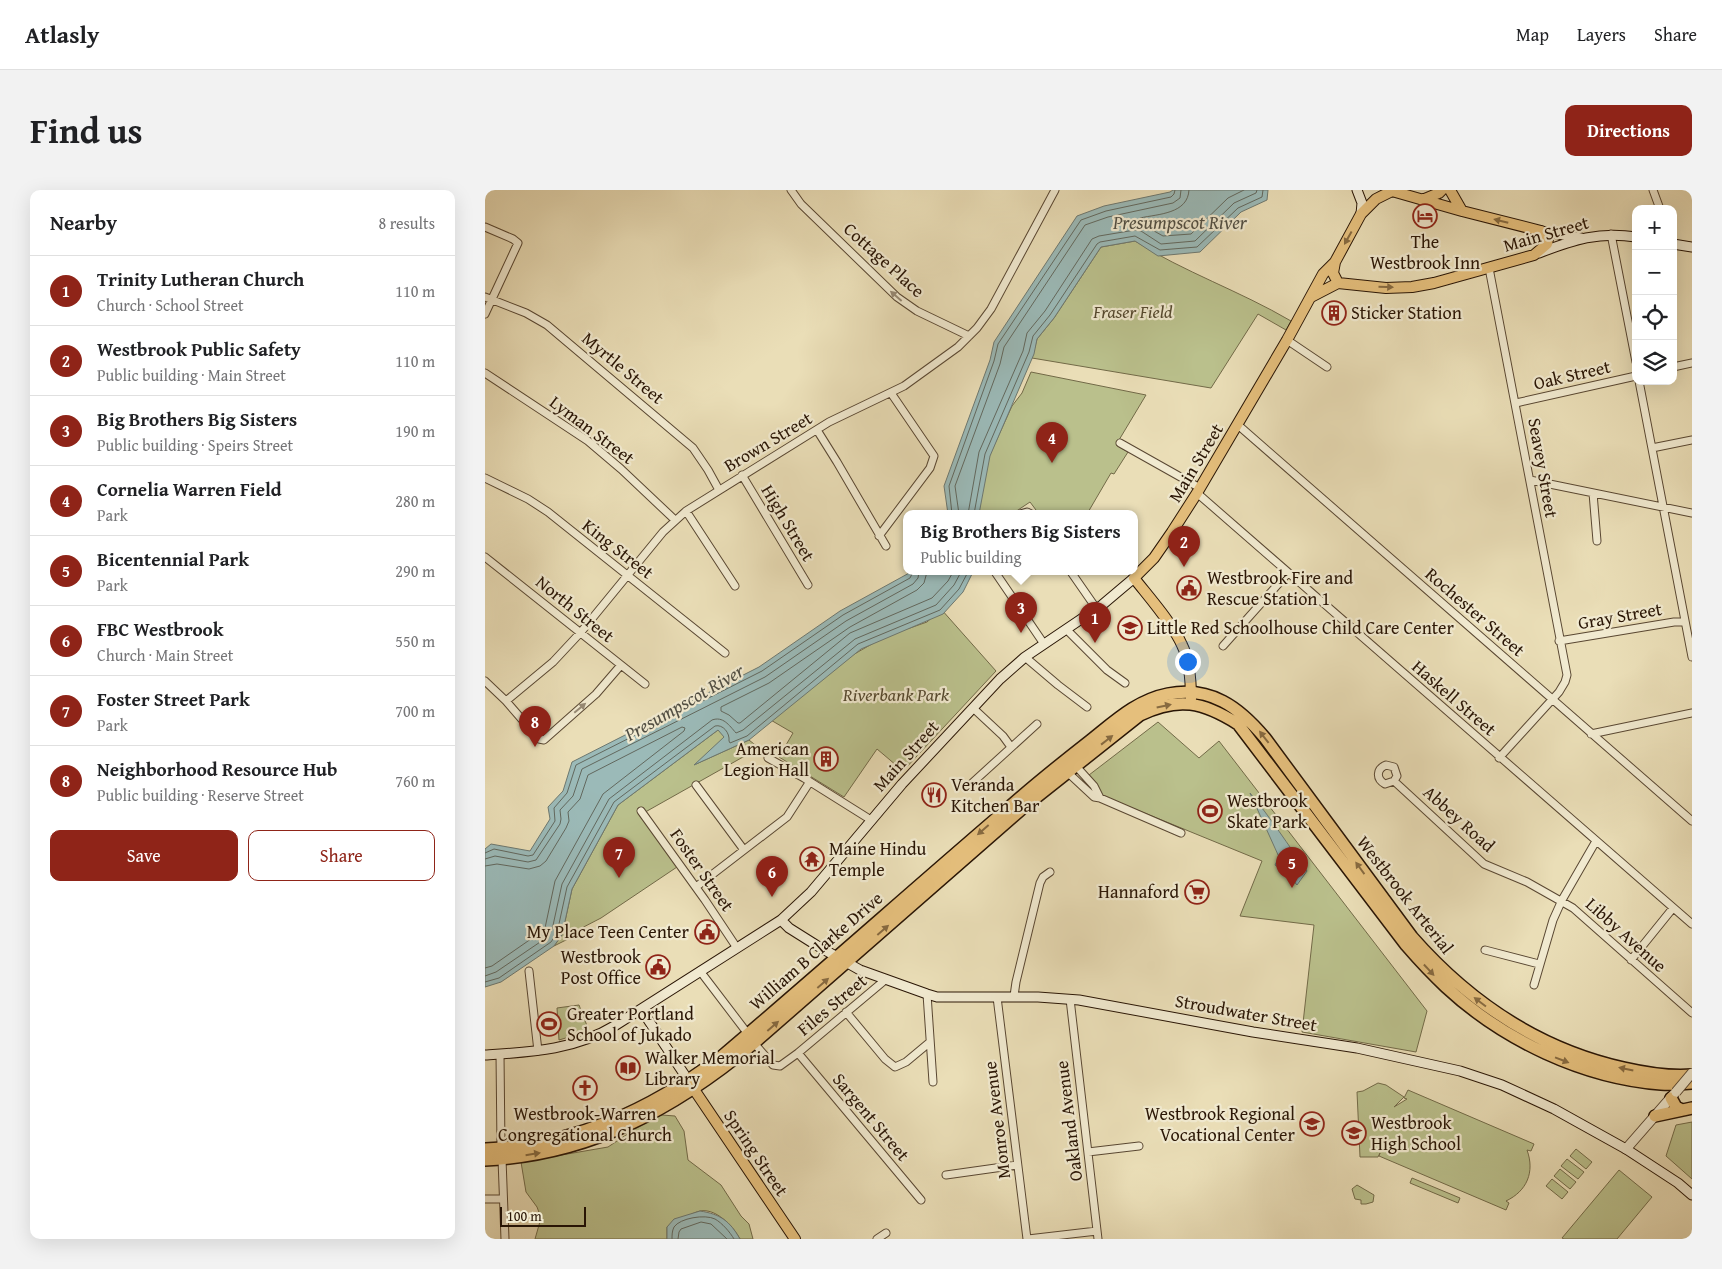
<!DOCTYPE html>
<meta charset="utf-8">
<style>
body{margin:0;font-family:"Gentium Book Plus",serif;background:#f2f2f2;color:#202124}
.controls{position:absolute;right:15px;top:15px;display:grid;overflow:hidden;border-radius:10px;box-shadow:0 5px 20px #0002}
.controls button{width:45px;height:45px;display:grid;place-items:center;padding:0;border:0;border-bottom:1px solid #e0e0e0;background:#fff;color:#202124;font:25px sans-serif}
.scale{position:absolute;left:15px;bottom:12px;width:86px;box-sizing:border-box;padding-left:5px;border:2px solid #291505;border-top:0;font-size:14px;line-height:18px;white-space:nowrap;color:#291505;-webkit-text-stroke:4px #f1ead0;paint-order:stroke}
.you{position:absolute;left:702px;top:471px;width:18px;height:18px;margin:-12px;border:4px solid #fff;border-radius:50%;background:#1a73e8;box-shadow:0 0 0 8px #1a73e833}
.badge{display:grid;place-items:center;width:32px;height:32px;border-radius:50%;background:#8f2418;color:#fff;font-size:16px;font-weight:700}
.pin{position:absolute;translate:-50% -41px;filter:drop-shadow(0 1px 2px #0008)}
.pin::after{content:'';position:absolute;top:26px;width:18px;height:15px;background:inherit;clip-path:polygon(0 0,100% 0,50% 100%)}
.popup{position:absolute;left:418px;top:320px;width:235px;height:65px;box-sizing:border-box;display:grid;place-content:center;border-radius:10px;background:#fff;filter:drop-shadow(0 1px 4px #0005);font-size:16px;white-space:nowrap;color:#757577}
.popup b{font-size:19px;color:#202124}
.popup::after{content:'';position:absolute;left:50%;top:100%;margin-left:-10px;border:10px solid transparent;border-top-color:#fff}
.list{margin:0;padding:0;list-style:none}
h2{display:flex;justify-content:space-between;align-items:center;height:65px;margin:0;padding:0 20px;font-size:21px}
h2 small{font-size:16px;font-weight:400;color:#757577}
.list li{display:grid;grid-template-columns:32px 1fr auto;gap:15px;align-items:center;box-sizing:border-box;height:70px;padding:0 20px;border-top:1px solid #e0e0e0}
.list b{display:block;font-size:19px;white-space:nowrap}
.list p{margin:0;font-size:16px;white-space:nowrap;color:#757577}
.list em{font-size:16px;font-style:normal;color:#757577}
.actions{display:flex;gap:10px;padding:15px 20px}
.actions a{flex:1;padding:11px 0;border:1px solid #8f2418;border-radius:10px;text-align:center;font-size:18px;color:#8f2418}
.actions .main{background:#8f2418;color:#fff}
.icon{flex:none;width:28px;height:28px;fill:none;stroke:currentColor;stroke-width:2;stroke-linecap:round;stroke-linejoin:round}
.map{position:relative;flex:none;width:1207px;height:1049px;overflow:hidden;border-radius:10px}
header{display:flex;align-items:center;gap:30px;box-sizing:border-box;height:70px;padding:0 25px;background:#fff;border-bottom:1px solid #e0e0e0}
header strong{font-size:24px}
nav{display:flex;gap:28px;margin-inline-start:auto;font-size:18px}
.intro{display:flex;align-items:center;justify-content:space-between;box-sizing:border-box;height:120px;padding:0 30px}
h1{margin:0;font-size:35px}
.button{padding:12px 22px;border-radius:10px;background:#8f2418;color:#fff;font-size:18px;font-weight:700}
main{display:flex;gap:30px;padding:0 30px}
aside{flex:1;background:#fff;border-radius:10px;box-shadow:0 5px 20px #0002}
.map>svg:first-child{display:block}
</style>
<header>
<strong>Atlasly</strong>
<nav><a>Map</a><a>Layers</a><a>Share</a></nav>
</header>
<div class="intro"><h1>Find us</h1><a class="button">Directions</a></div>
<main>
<aside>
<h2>Nearby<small>8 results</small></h2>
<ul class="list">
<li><span class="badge">1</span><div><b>Trinity Lutheran Church</b><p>Church · School Street</p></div><em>110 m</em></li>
<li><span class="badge">2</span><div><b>Westbrook Public Safety</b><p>Public building · Main Street</p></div><em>110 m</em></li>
<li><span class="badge">3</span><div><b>Big Brothers Big Sisters</b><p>Public building · Speirs Street</p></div><em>190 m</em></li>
<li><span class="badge">4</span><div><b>Cornelia Warren Field</b><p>Park</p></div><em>280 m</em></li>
<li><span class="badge">5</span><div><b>Bicentennial Park</b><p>Park</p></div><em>290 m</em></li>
<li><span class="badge">6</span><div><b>FBC Westbrook</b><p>Church · Main Street</p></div><em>550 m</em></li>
<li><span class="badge">7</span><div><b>Foster Street Park</b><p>Park</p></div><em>700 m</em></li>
<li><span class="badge">8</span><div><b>Neighborhood Resource Hub</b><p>Public building · Reserve Street</p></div><em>760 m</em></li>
</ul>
<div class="actions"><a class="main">Save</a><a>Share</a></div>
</aside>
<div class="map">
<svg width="1207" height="1049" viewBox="0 0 1207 1049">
<rect width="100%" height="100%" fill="#eadeb7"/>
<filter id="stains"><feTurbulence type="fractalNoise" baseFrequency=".004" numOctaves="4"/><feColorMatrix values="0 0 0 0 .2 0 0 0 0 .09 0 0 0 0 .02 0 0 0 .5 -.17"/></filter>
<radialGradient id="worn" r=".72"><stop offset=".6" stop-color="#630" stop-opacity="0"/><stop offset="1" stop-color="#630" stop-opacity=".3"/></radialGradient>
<path fill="#bac08c" stroke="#726a48" d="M650,51C699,82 755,101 806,131L801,140L773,124L726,198L547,168L552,149L569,128L616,57Z
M546,182L661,205L631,255L643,262L629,284L626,283L602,324H554L545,312L527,324H491L493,291L527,216L537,203Z
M456,419L511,481L418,581L392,559L359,607L294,567L308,543L284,529L359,470L406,443L425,438L442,432Z
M673,532L714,568L734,551L942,821L931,862L817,842L829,735L755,726L777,671L591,595Z
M233,540L240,547L211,574L264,550L274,558L155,625L192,677L116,728L87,743V747L69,756L77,745L87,699L133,615Z
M94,815L104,841L74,850L72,818Z
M893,893L901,895L919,907L909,917L922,909L919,908L923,900L1049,954L1046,961L1042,960C1050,982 1042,1001 1021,1011L1024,1013L1021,1020L894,966L895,963L893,967H875L872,902L878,901Z
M177,925L190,926L199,941L203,970L236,995L256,1026L264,1034L268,1049H255C248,1036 231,1018 215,1021C206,1023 191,1033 182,1037V1049H50L56,1028L52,1017L41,1002L36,972L123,957L141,945L155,933Z
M1207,932V989L1181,966L1191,935Z
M1091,959L1107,972L1101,979L1085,966Z
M1082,969L1099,982L1093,989L1076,976Z
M1075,979L1091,992L1085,999L1069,986Z
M1134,980L1167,1007L1132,1049H1079L1077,1048Z
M927,988L975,1008L973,1013L925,993Z
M1067,989L1083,1002L1077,1009L1061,996Z
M872,995L889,1005L888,1012L881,1014H876V1010L870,1009L867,999Z"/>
<path fill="#9bbab8" stroke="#6d7870" d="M688,0H783L782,10L756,22L715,62L673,66L650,51L616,57L569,128L552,149L549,164L505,266L494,324H463L459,296L505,170L509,152L592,26L619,16L685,2Z
M426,382H488L478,402L458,424L376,459L264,550L209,575L239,547L233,540L133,615L87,699L77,745L69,756L16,792L0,797V659L6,654L45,661L65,629L63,617L78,601L87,572L274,477L355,421Z
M765,603C786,628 803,655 822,681L812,695L804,685L790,675L794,667Z
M215,1021C235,1024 245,1031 255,1049H182V1037L189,1029Z"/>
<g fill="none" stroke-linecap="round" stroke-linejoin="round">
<path stroke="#62685e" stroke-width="1" d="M704,0C703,24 673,24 655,28L653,32L678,46L706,44L743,8L759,0
M467,324L464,296L509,171L513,154L596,30L621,21L686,7L689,4L690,0
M474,324L470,296L515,174L519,157L600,35L623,27L688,13L695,8L696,0
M483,324L494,262L538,161L542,143L560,121L607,49L614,46L650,40L656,41L676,54L710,51L749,13L771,3L772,0
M489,324L500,264L544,162L548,146L565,125L612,54L615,52L650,46L675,60L712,57L753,18L777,7L778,0
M442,382L439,393L432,400L365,437L284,493L236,517V521L244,525L253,533H255L365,443L447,408L463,391L468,382
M800,662L802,663L815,680L813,685H810L797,674L798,664Z
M0,663L9,659L43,666L48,665L70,631L69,618L82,603L91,575L277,481L358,425L425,388L428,382
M0,669L10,666L43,672L51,670L75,634L76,629L75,620L88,606L97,579L280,487L361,431L428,394L433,388L434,382
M0,676L12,674L44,679L55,676L61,671L81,638L84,631L83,622L95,609L103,585L197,537L200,538L199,541L118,604L70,691L60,738L56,742L7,776L0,778
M0,786L11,782L61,748L67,740L77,694L124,609L227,530C238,526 244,535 251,543L258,540L370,449L451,415L469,395L476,382
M0,792L14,788L66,752L72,743L82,697L129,612L230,536C238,534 245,543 244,551L245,553L262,546L373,454L455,420L474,399L483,382
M187,1049C187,1045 187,1041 189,1037C195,1028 220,1024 230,1029C237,1033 245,1042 249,1049
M193,1049L194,1042L196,1039L216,1032L226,1034L242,1049"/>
<g stroke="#594732" stroke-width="9">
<path id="minor" d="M306,0L316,14L412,107L432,121L484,146
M1168,0L1175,19
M0,37L28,49L33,53L0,124
M1126,44L1151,172
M1004,78L1082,485L1080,492L1074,502L1014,568
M0,107L41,123L62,135L208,258L223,280L234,300
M802,150L842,177
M1188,177L1207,173
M0,183L103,251L136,279L190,330
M1154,191L1207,467
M1031,213L1151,186
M753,235L1207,631
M332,240L352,272L401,356
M635,253L715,298
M1167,258L1207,250
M257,285L323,395
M0,288L43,309L63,322L240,463
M1045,290L1207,323
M712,303L1207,734
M1108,303L1112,351
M201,321L250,396
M535,324L542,322L546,324
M394,346L445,278L449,266L406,203
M0,367L160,494
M510,382L559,454
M586,382L611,418
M581,439L622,480L640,493
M1074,451L1189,432H1200
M738,456L803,383
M540,467L573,495L602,517
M0,491L21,511L54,549L59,550L111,504L136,475
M21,511L68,472L96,442L178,342L201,321L344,232L419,196L473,157L492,138L506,119L570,0
M488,518L518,546L526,557
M1106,544L1207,523
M283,568L319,588L386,630
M590,575L609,596L615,608
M580,580L609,607L615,608L696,643
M909,591L900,594C891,589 891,579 901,575L909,577L912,586L909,591L999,674L1042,692L1088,718L1207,823
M486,594L552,534
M211,595L259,660
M156,621L220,710L252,758
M211,697L302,627L324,593
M1000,760L1054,774
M1146,770L1188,718
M44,781L53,861
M215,781L263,844
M1049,795L1068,730L1077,710L1111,651
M442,804L448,892
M529,806L531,792L555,693L558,687L565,682
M512,807L542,1049
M585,809L613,1049
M361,822L400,869L410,877L421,872L445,852
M269,853L288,875L295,876L313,863L400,790
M313,863L436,1010
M15,864L16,958
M603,962L654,956
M17,969L20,1049
M461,985L532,975
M0,1009H18
M392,1049L401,1043
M543,1049L612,1041"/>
</g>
<g stroke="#594732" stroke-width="11">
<path id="tertiary" d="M1141,959L1189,904"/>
</g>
<g stroke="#291505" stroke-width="11">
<path id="secondary" d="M872,0L877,13L876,24
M1056,41L1096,48
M1188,54L1207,57
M1054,63C1088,50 1114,41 1151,47
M296,730L304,738L331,755L375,780L442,804L452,807H553L594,810L768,842L872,858L975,881L1017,895L1069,919L1141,959L1193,993L1207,1005
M156,819L203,890
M0,865C47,862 90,860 131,835L296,730L326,702L417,594L515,489L540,467L617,415L649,388"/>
</g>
<g stroke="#291505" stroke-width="12">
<path id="primary" d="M965,0L977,21
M937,10L954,3L957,0
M826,107L853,93L901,98L927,97L949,93L1049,65L1062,54L1063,49L1056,41L977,21L907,1L891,9L876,24L850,72L848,83L853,93
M706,509C706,491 705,471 697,455C688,434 663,406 649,388L669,368L687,342L712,303L802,150L838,84L850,72
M204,892L310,1049"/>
</g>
<g stroke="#291505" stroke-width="14">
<path id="trunk" d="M1186,908L1191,917L1197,920
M1170,926L1207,918
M0,959C89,955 165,920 236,867C329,788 420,707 513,627C543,600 574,575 606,550C630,531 652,510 683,504C726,496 754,517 780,548L927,747C985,813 1053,859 1139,878C1161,883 1185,887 1207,885
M0,970C105,965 190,919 269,853L539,617L655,525C694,506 718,512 753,534L921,755C934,770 947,784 961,797C1018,850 1098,888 1176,894C1186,895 1197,894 1207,893"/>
</g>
<use href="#minor" stroke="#f1ead0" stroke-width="7"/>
<use href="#tertiary" stroke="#f1ead0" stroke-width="9"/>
<use href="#secondary" stroke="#f1ead0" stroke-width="9"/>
<use href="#primary" stroke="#e5bf7c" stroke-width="10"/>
<use href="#trunk" stroke="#e5bf7c" stroke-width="11"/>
<g stroke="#594732" stroke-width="11" stroke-linecap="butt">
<path id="tertiary-bridge" d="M1191,902L1207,883"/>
</g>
<use href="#tertiary-bridge" stroke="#f1ead0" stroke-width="9"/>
</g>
<defs><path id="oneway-solid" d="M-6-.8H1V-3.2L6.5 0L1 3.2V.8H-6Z" transform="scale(1.25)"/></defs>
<g fill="#876a40">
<use href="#oneway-solid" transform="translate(1016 31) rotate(-166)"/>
<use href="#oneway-solid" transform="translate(863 48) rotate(119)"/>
<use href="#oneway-solid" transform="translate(901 97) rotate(2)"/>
<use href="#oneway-solid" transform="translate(679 516) rotate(-12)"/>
<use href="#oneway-solid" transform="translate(779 547) rotate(-128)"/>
<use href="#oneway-solid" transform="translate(622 550) rotate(-38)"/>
<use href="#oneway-solid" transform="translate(498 640) rotate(139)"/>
<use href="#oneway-solid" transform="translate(875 678) rotate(-126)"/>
<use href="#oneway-solid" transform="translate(398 740) rotate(-41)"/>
<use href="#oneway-solid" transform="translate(944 780) rotate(47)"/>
<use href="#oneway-solid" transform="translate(338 793) rotate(-41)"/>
<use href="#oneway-solid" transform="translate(995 812) rotate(-143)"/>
<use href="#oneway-solid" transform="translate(288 836) rotate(-41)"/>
<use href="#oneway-solid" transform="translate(1077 870) rotate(21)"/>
<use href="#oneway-solid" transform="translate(1141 879) rotate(-168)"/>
<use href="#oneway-solid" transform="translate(48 964) rotate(-9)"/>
</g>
<g fill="#978a75">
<use href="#oneway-solid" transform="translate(411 106) rotate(-139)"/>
<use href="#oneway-solid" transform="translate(95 518) rotate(-40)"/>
</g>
<defs>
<g id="hotel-ring" transform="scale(1.25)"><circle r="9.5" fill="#f1ead0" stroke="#8f2418" stroke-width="1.5"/><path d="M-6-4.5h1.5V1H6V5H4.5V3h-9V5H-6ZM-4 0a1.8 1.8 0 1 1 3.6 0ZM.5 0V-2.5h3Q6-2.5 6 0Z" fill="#8f2418"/></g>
<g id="building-ring" transform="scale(1.25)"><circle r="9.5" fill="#f1ead0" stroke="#8f2418" stroke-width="1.5"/><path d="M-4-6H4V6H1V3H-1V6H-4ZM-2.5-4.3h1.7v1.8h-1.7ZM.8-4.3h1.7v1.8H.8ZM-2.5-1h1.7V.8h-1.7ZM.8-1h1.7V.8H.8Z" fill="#8f2418"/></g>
<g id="civic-ring" transform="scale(1.25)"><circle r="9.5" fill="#f1ead0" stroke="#8f2418" stroke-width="1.5"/><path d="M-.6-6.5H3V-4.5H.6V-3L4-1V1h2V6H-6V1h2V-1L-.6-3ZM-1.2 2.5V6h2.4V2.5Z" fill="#8f2418"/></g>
<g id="school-ring" transform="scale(1.25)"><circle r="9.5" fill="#f1ead0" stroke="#8f2418" stroke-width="1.5"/><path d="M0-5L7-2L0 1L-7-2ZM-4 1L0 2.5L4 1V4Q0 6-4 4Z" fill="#8f2418"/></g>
<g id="restaurant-ring" transform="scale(1.25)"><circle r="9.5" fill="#f1ead0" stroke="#8f2418" stroke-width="1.5"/><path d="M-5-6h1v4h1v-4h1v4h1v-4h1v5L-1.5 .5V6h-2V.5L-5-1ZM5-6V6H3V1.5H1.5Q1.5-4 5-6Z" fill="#8f2418"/></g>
<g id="stadium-ring" transform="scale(1.25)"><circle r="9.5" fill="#f1ead0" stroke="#8f2418" stroke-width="1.5"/><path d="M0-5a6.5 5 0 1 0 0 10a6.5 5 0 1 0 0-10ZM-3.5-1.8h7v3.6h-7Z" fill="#8f2418"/></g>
<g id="temple-ring" transform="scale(1.25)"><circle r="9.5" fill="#f1ead0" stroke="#8f2418" stroke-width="1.5"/><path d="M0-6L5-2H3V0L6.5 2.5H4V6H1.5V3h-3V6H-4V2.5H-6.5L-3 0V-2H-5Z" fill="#8f2418"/></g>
<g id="supermarket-ring" transform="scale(1.25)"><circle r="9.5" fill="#f1ead0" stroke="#8f2418" stroke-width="1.5"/><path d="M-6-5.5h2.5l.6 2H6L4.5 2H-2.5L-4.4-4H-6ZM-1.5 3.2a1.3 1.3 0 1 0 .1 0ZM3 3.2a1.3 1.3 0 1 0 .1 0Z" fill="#8f2418"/></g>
<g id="library-ring" transform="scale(1.25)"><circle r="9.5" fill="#f1ead0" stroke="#8f2418" stroke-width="1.5"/><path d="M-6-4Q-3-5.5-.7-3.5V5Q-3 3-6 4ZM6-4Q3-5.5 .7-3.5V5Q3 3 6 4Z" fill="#8f2418"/></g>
<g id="church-ring" transform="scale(1.25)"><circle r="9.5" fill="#f1ead0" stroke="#8f2418" stroke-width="1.5"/><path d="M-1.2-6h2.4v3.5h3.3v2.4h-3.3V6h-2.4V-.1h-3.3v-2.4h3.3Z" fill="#8f2418"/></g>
</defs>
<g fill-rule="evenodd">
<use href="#hotel-ring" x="940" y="26"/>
<use href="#building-ring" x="849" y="123"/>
<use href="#civic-ring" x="704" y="398"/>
<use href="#school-ring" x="645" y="438"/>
<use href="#building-ring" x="341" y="569"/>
<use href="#restaurant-ring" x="449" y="605"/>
<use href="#stadium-ring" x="725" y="621"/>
<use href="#temple-ring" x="327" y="669"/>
<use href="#supermarket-ring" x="712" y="702"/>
<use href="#civic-ring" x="222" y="742"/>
<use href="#civic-ring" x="173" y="777"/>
<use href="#stadium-ring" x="64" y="834"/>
<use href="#library-ring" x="143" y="878"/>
<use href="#church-ring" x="100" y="898"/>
<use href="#school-ring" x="827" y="934"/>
<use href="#school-ring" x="869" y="943"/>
</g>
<g text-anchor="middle" stroke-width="4.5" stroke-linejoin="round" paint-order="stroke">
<g font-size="18" fill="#291505" stroke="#f1ead0">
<text transform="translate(1061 44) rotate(-16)" y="6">Main Street</text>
<text transform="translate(399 70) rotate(42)" y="6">Cottage Place</text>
<text transform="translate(138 178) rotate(40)" y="6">Myrtle Street</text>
<text transform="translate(1087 185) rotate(-13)" y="6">Oak Street</text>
<text transform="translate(107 240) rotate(37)" y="6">Lyman Street</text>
<text transform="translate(283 252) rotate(-31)" y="6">Brown Street</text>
<text transform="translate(711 273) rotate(-59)" y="6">Main Street</text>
<text transform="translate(1058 278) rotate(80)" y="6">Seavey Street</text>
<text transform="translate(303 333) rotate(59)" y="6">High Street</text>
<text transform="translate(133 359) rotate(38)" y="6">King Street</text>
<text transform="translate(90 419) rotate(39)" y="6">North Street</text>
<text transform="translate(990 422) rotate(41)" y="6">Rochester Street</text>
<text transform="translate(1135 426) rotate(-10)" y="6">Gray Street</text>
<text transform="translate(969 508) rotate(41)" y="6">Haskell Street</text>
<text transform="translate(421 566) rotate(-48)" y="6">Main Street</text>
<text transform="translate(974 629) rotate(42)" y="6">Abbey Road</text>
<text transform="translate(217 680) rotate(55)" y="6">Foster Street</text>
<text transform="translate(920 705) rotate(52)" y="6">Westbrook Arterial</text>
<text transform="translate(1141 745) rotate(42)" y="6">Libby Avenue</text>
<text transform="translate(331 761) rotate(-41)" y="6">William B Clarke Drive</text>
<text transform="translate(347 815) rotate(-40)" y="6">Files Street</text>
<text transform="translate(761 823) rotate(10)" y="6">Stroudwater Street</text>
<text transform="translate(386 927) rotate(50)" y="6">Sargent Street</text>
<text transform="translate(512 930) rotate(-97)" y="6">Monroe Avenue</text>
<text transform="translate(584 931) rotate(-97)" y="6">Oakland Avenue</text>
<text transform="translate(271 963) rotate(56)" y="6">Spring Street</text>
</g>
<g font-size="18" fill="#291505" stroke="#f1ead0" text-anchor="start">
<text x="940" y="58" text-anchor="middle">The<tspan x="940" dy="21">Westbrook Inn</tspan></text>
<text x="866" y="129">Sticker Station</text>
<text x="722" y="394">Westbrook Fire and<tspan x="722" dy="21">Rescue Station 1</tspan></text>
<text x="662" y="444">Little Red Schoolhouse Child Care Center</text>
<text x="324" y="565" text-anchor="end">American<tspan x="324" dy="21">Legion Hall</tspan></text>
<text x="466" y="601">Veranda<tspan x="466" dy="21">Kitchen Bar</tspan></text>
<text x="742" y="617">Westbrook<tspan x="742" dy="21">Skate Park</tspan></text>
<text x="344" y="665">Maine Hindu<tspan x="344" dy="21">Temple</tspan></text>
<text x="694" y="708" text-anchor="end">Hannaford</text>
<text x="204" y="748" text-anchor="end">My Place Teen Center</text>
<text x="156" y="773" text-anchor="end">Westbrook<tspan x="156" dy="21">Post Office</tspan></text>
<text x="82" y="830">Greater Portland<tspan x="82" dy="21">School of Jukado</tspan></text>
<text x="160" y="874">Walker Memorial<tspan x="160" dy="21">Library</tspan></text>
<text x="100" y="930" text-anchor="middle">Westbrook-Warren<tspan x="100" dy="21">Congregational Church</tspan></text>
<text x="810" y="930" text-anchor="end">Westbrook Regional<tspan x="810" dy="21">Vocational Center</tspan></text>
<text x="886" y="939">Westbrook<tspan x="886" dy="21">High School</tspan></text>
</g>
<g font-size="18" font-style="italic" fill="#54482e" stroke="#f1ead0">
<text x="648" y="128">Fraser Field</text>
<text x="411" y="511">Riverbank Park</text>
</g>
<g font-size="19" font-style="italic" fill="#514f44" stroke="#f1ead0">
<text x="695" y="39">Presumpscot River</text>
<text transform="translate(199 512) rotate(-30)" y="7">Presumpscot River</text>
</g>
</g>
<rect width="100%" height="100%" filter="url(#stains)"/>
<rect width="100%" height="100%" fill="url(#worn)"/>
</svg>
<div class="controls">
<button>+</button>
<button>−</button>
<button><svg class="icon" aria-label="locate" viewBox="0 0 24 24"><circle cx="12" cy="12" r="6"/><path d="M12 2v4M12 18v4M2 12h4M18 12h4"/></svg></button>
<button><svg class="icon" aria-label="layers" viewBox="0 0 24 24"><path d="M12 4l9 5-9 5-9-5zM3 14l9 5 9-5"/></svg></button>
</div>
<div class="scale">100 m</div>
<div class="you"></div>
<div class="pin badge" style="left:610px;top:453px">1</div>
<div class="pin badge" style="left:699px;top:377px">2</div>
<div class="pin badge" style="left:536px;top:443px">3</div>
<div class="popup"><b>Big Brothers Big Sisters</b>Public building</div>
<div class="pin badge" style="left:567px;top:273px">4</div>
<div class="pin badge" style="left:807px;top:698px">5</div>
<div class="pin badge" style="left:287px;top:707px">6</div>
<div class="pin badge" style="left:134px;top:688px">7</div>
<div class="pin badge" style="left:50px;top:557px">8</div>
</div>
</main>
